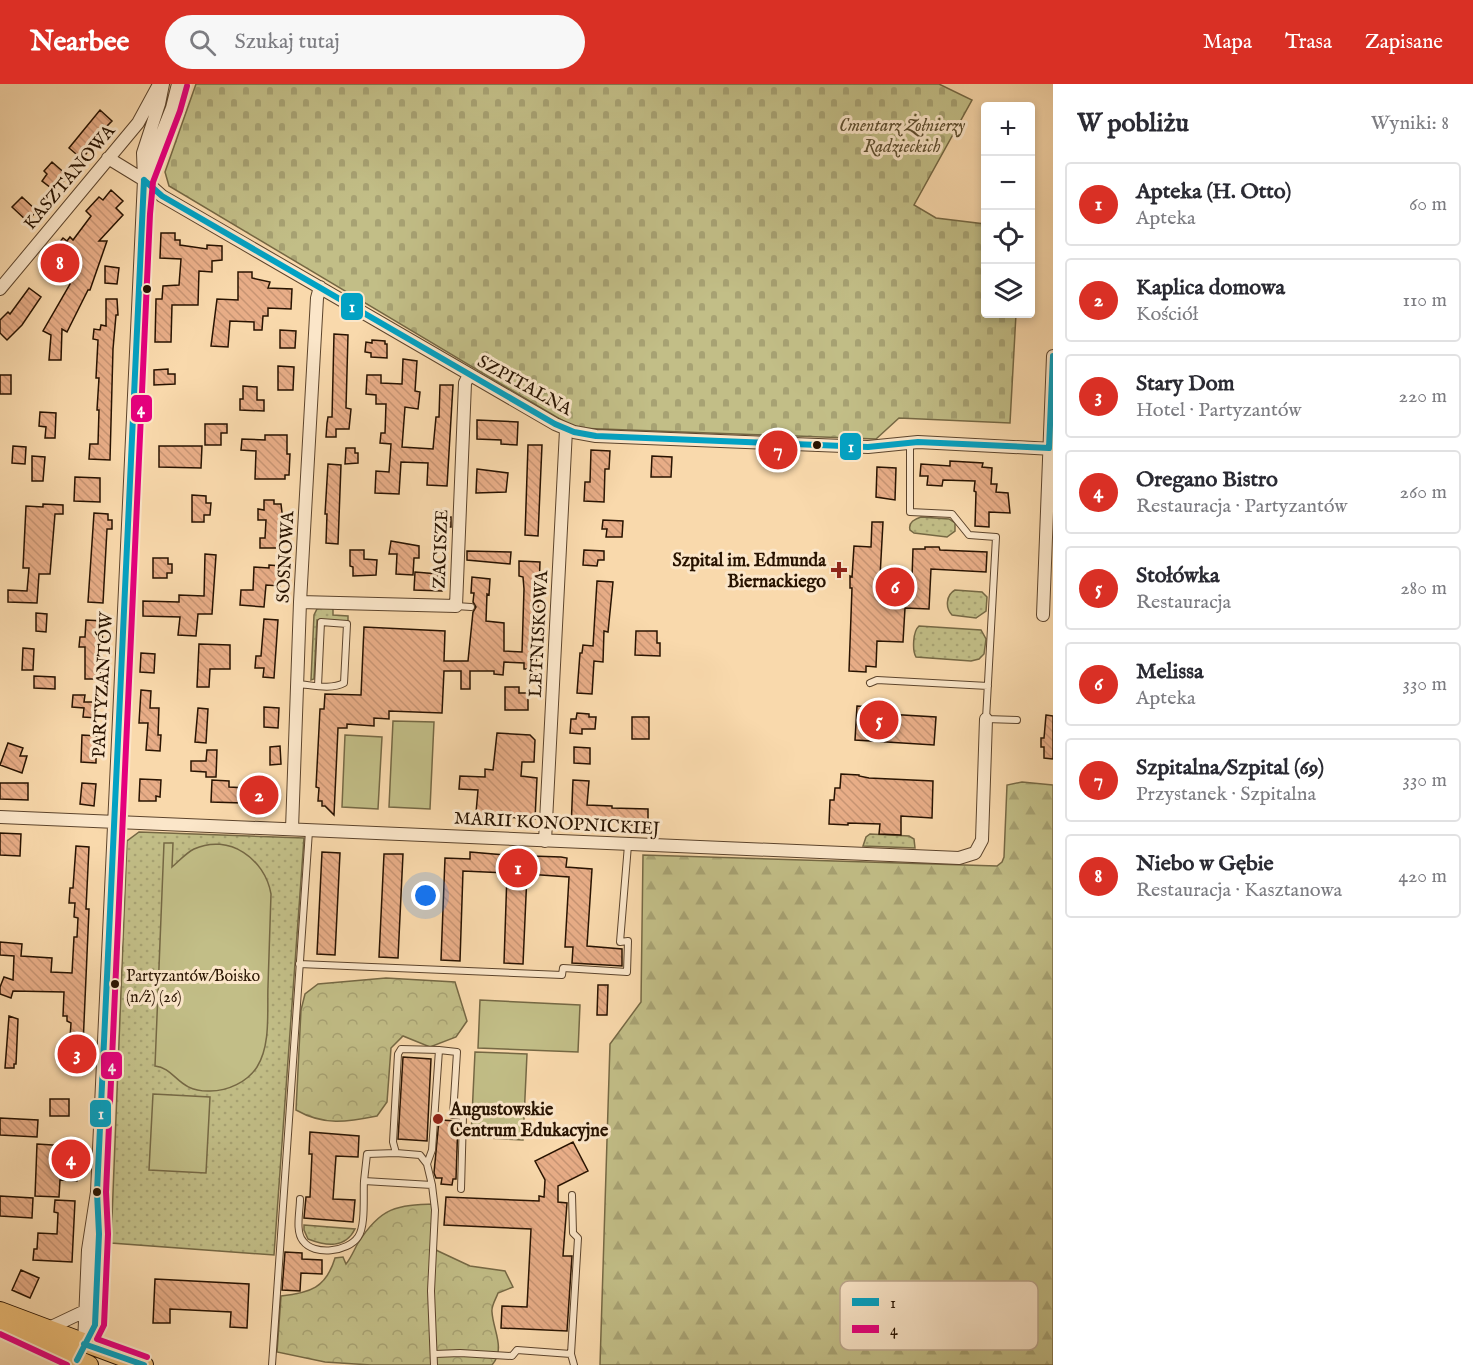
<!DOCTYPE html>
<html lang="pl">
<meta charset="utf-8">
<style>
body{margin:0;font-family:"IM FELL English",serif;background:#f7f7f7;color:#2b2b33}
.controls{position:absolute;right:18px;top:18px;display:grid;overflow:hidden;border-radius:6px;box-shadow:0 3px 9px #0003}
.controls button{width:54px;height:54px;display:grid;place-items:center;padding:0;border:0;border-bottom:2px solid #e1e1e2;background:#fff;color:#2b2b33;font:30px sans-serif}
.you{position:absolute;left:426px;top:812px;width:21px;height:21px;margin:-15px;border:4px solid #fff;border-radius:50%;background:#1a73e8;box-shadow:0 0 0 9px #1a73e833}
.badge{display:grid;place-items:center;width:39px;height:39px;border-radius:50%;background:#d93025;color:#fff;font-size:20px;font-weight:700}
.pin{position:absolute;translate:-50% -50%;border:3px solid #fff;box-shadow:0 2px 6px #0006}
.list{margin:0;padding:0;list-style:none}
h2{display:flex;justify-content:space-between;align-items:center;height:78px;margin:0;padding:0 24px;font-size:26px}
h2 small{font-size:20px;font-weight:400;color:#7c7c81}
.list li{display:grid;grid-template-columns:39px 1fr auto;gap:18px;align-items:center;box-sizing:border-box;height:84px;margin:0 12px 12px;padding:0 12px;border:2px solid #e1e1e2;border-radius:6px}
.list b{display:block;font-size:22px;white-space:nowrap}
.list p{margin:0;font-size:20px;white-space:nowrap;color:#7c7c81}
.list em{font-size:20px;font-style:normal;color:#7c7c81}
.icon{flex:none;width:33px;height:33px;fill:none;stroke:currentColor;stroke-width:2;stroke-linecap:round;stroke-linejoin:round}
.map{position:relative;flex:none;width:1053px;height:1281px;overflow:hidden}
header{display:flex;align-items:center;gap:36px;box-sizing:border-box;height:84px;padding:0 30px;background:#d93025;color:#fff}
header strong{font-size:28px}
nav{display:flex;gap:33px;margin-inline-start:auto;font-size:21px}
.search{width:420px;height:54px;background:#f7f7f7;display:flex;align-items:center;gap:15px;box-sizing:border-box;padding:0 21px;border-radius:33px;color:#7c7c81;font-size:22px}
main{display:flex}
aside{flex:1;background:#fff}
.map>svg:first-child{display:block}
</style>
<header>
<strong>Nearbee</strong>
<div class="search"><svg class="icon" aria-label="search" viewBox="0 0 24 24"><circle cx="10" cy="10" r="6"/><path d="M15 15l6 6"/></svg>Szukaj tutaj</div>
<nav><a>Mapa</a><a>Trasa</a><a>Zapisane</a></nav>
</header>
<main>
<div class="map">
<svg width="1053" height="1281" viewBox="0 0 1053 1281">
<defs>
<pattern id="grass-dots" width="8" height="8" patternUnits="userSpaceOnUse" patternTransform="scale(1.5)"><rect width="8" height="8" fill="#c2be87"/><path d="M2 2h.1M6 6h.1" fill="none" stroke="#a7a273" stroke-width="1.8" stroke-linecap="round"/></pattern>
<pattern id="forest-firs" width="22" height="20" patternUnits="userSpaceOnUse" patternTransform="scale(1.5)"><rect width="22" height="20" fill="#c2be87"/><path d="M5 1l3.5 6h-7zM16 11l3.5 6h-7z" fill="#a7a273"/></pattern>
<pattern id="cemetery-stones" width="16" height="16" patternUnits="userSpaceOnUse" patternTransform="scale(1.5)"><rect width="16" height="16" fill="#c2be87"/><path d="M2 7V4a2 2 0 0 1 4 0v3zM10 15v-3a2 2 0 0 1 4 0v3z" fill="#a7a273"/></pattern>
<pattern id="park-crowns" width="20" height="18" patternUnits="userSpaceOnUse" patternTransform="scale(1.5)"><rect width="20" height="18" fill="#c2be87"/><path d="M2 6a3 3 0 1 1 6 0M12 15a3 3 0 1 1 6 0" fill="none" stroke="#a7a273"/></pattern>
<pattern id="building-back-hatch" width="6" height="6" patternUnits="userSpaceOnUse" patternTransform="scale(1.5)"><rect width="6" height="6" fill="#e8ad87"/><path d="M-1 5l2 2M0 0l6 6M5-1l2 2" fill="none" stroke="#c79473"/></pattern>
</defs>
<rect width="100%" height="100%" fill="#f9d9ac"/>
<filter id="stains"><feTurbulence type="fractalNoise" baseFrequency=".00333" numOctaves="4"/><feColorMatrix values="0 0 0 0 .2 0 0 0 0 .09 0 0 0 0 .02 0 0 0 .5 -.17"/></filter>
<radialGradient id="worn" r=".72"><stop offset=".6" stop-color="#630" stop-opacity="0"/><stop offset="1" stop-color="#630" stop-opacity=".3"/></radialGradient>
<path fill="url(#grass-dots)" stroke="#756844" stroke-width="1.5" d="M921,433L949,435L955,439V447L947,453L914,449L910,446C908,438 915,435 921,433Z
M955,506L982,508L987,513L986,527L976,534L952,531C945,524 946,511 955,506Z
M333,522V531L348,532V537L317,536L314,595L311,596L314,531L317,525Z
M919,542L981,546L986,555L984,570L979,575L971,577L916,573C912,566 913,547 919,542Z
M139,748L304,754L274,1171L111,1159L127,757Z
M870,750L909,752L914,755L915,764L863,762L866,753Z
M304,1141L355,1145C345,1165 326,1162 308,1155L304,1146Z"/>
<path fill="url(#forest-firs)" stroke="#756844" stroke-width="1.5" d="M1022,698L1053,701V1281H600L610,960L641,918L643,771L997,782L1002,778L1004,773L1007,701Z"/>
<path fill="url(#cemetery-stones)" stroke="#756844" stroke-width="1.5" d="M196,0H939L972,16L914,121L936,134L985,140L986,230H1016L1010,339L899,334L876,355L575,344L169,102L165,88Z"/>
<path fill="url(#park-crowns)" stroke="#756844" stroke-width="1.5" d="M386,894L455,898L467,937L456,953L430,963L403,952L391,964L387,1018L377,1032C347,1038 324,1042 296,1026L301,926L305,910L318,900Z
M436,1120L433,1163L438,1167L470,1182L505,1187L513,1203L498,1209C496,1215 491,1222 492,1228C493,1246 506,1265 492,1281H371L325,1278L277,1268L281,1212C310,1209 326,1204 335,1174L343,1173L346,1180C351,1174 354,1166 358,1159C381,1123 396,1121 436,1120Z"/>
<path fill="#c2be87" stroke="#756844" stroke-width="1.5" d="M393,637L434,638L430,725L389,723Z
M345,651L382,653L378,725L342,723Z
M164,759H173L172,783C179,777 186,769 194,765C229,749 265,775 271,810C270,841 269,871 268,902C267,927 271,961 257,983C247,998 228,1007 210,1007C177,1008 176,984 155,982Z
M480,916L580,921L578,968L478,964Z
M475,968L527,970L523,1056L471,1053Z
M153,1010L210,1013L206,1089L149,1086Z"/>
<path fill="url(#building-back-hatch)" stroke="#281301" stroke-width="1.5" d="M100,26L112,37L91,58L94,60L82,75L69,64Z
M52,78L68,92L55,107L42,97L47,90L44,87Z
M111,106L123,117L116,124L123,131L99,157H107L90,206H88L67,248L62,245L61,276H49L51,251L43,247L70,200L67,197L71,191L52,175L55,171L51,169L63,154L67,157L70,153L73,156L91,132L86,127L99,113L103,116Z
M22,113L37,127L27,137L12,123Z
M161,149H175V156H180V161L207,165V161L222,162V176L212,177V188L199,187L198,221H172L171,258H155L156,215H162L163,202L179,201L181,175L160,174Z
M105,182L119,184L117,200L105,199Z
M238,188H252V194L270,198L268,204L292,205L291,225L268,224V232H263L262,246H254V238L230,237L228,263L211,262L217,215L238,216Z
M29,204L41,213L22,241L7,256L0,249V236L8,228L10,230Z
M106,215H117L118,231H116L113,265L110,376L89,375L90,360H98L99,326H97L99,294H96L98,256L93,255L94,245L100,246L101,241L106,242Z
M280,246L296,247L295,264H280Z
M334,250L348,251L346,324L351,325L349,345H336V353H326L327,339L328,333H332Z
M372,256L385,257V260H387V274L371,273V269L365,268L366,258L372,259Z
M403,275L417,277L415,307L420,308L418,325L405,323L402,363L433,365L436,333H439L440,301H453L447,402L427,401L428,379L401,378L399,410L375,409L376,387L389,388L391,360L380,359L381,349H385L386,320H376V311L366,310L367,291H381V299L402,300Z
M278,282L294,283L293,306H278Z
M168,285V290H175V300L154,301V286Z
M0,291H11V310H0Z
M243,302L257,303V316H264V327L240,326V315H243Z
M40,328L56,329L55,354H45L46,343L39,342Z
M477,336L518,338L517,361L501,360V356L477,355Z
M205,340H227V349H221V361H205Z
M265,351H287V370H290L289,391H285V395H255L256,367L241,366L242,355L265,356Z
M528,361H542L538,452L525,451Z
M13,362L26,363L25,380L12,379Z
M159,362H202L201,384L159,383Z
M346,364H355V369H358V379L345,380Z
M591,366L610,367L609,385H605L604,418L584,417L585,398H590Z
M32,372L45,373L43,397H32Z
M652,372L672,373L671,393H651Z
M950,377L983,379L982,383L992,384L991,400H997L996,408L1008,409L1010,429L989,428V443L975,442L976,408L974,407L975,397L943,396L942,402L927,401L928,392H920L921,380L950,382Z
M328,380L341,381L338,460L326,459L327,430H325Z
M877,383L896,384L895,416L876,413Z
M477,385L508,389L506,408L476,409Z
M75,393L100,394V418L74,417Z
M192,411L206,412V419H211L210,431H204V438H192Z
M264,416H274V420H281L283,437L281,436L279,464H260V454H265L266,436H258V425L264,426Z
M43,420L63,421V430H55L50,490H39L37,519L8,518V506L27,507L29,484H23L26,422L43,423Z
M434,426H448V433H451V443H447V450H433Z
M94,429L108,430V436H112V445H107L103,519L88,518Z
M603,436L623,437L622,453H606L607,445H602Z
M872,438H883L880,493L912,494L913,465H925V463H939L940,466L987,468L986,488L931,485L929,525L905,524L903,558L877,557L876,583L866,582V588L849,587L852,504H850V492L852,493L854,462L871,463Z
M391,457L419,462V474H414L413,491L396,490L397,470H389Z
M350,466H364V475L377,476L376,491L353,492V483L350,482Z
M584,466L604,467V476H598L597,482L583,481Z
M467,467L511,468L510,480L467,476Z
M205,470L216,471L212,530H198L196,552L178,551L180,533L143,532V517L179,518V511L204,512Z
M153,474H168V480H172V489H167V494H153Z
M519,477L540,478L536,585H524V579L504,578L503,591L494,590V587H470V605H461V587H444L442,629L389,627V635L374,634V642L347,640V644H338L334,731L325,722H322V717H318L319,704L316,703L320,625H324L325,610L361,611L364,543L445,547L444,577H468L473,528L476,523L473,518L474,509H471L472,493L490,495L489,511L487,510L486,537L504,539V567L522,568L524,505L523,493L519,492Z
M269,481L281,482L280,502L266,501L264,523L240,521L241,506H253L254,483L269,484Z
M415,488L438,490V493L442,494V507L414,506Z
M597,497L613,498L608,548L604,547L603,578L594,577L592,610L577,609L580,569H582L583,561L593,562Z
M36,529L47,530L46,548L36,547Z
M264,535L278,536L274,594L263,593L264,584H255L256,572H261Z
M86,536L103,537L102,563H100V595H85V563H79L80,553H85Z
M636,547H657V559H660V572L635,571Z
M199,560L230,561V585H210L209,603H197Z
M23,564L34,565L33,586H22Z
M141,569L155,570L154,589L140,588Z
M34,592L55,593V605L34,604Z
M505,603H519V609H528V626H505Z
M141,606L151,607L150,624H159L158,651H161L160,667L146,666L148,639H139Z
M73,611H85L84,618H99L98,634L83,633L84,624L72,623Z
M857,622L871,623L870,629L936,633L934,661L855,656Z
M264,623L279,624L278,644L264,643Z
M198,624L208,625L206,659L195,658Z
M577,629L589,630V633H596L595,645H582V650L570,649L571,635H576Z
M1046,631L1053,632V675L1044,674V663H1041V654H1044Z
M632,633H649V655H632Z
M497,649L530,651L535,656L534,678H522L521,692L537,694L535,735L488,732V741L475,740L478,706L459,705L460,692L485,693V685L493,686Z
M82,651L97,652V659H100L99,671H96V679L81,678Z
M8,659L23,664L20,672H27L22,689L0,681Z
M280,662L281,680L270,681V663Z
M574,663L590,664V680L574,679Z
M207,666H217L216,693H206V688L191,687V677H206Z
M841,690L859,691V692L869,694L933,697L932,734L901,732V751L879,750L880,740L848,739V741L829,740L830,716H834L835,704H840Z
M140,695L161,696L160,713L156,712V717H139Z
M249,695L257,696V705L269,706L268,724L242,723L243,719L211,718L212,696L229,697V703L248,704Z
M573,696L589,697L587,721L612,722V724L648,725V741H631V737H611V739L587,738V745H571Z
M0,699H28V716L0,715Z
M82,699L96,700L94,722L80,720Z
M0,749L21,750L20,772L0,771Z
M76,762L89,763L86,825H89L82,984L68,983L71,939L67,937V932H63L64,908L13,907L11,914L0,910V903L4,893L13,896L14,872L0,871V858L22,860L21,872L52,874L51,888L72,889L74,853H77L78,834L74,833L75,819H69L70,804H73Z
M322,768L340,769L335,871L317,870Z
M470,768L505,771V776L532,777V772L561,773L567,774L566,783L592,785L587,862L622,865V882L572,879L573,863H565L569,793L527,790L523,880L504,879L507,789L463,787L460,877L441,876L445,774L470,775Z
M384,770H403L398,874L379,873Z
M598,901H608L607,931H597Z
M9,932L18,935L16,980H14V984H5Z
M403,973L431,975L427,1057L398,1055Z
M50,1015H69V1032H50Z
M0,1034L38,1036L37,1053L0,1051Z
M439,1036L458,1037L456,1095H453L452,1101L441,1100L442,1094H436L434,1089Z
M310,1048L359,1052L358,1073L336,1072L333,1115L355,1116L353,1138L304,1134L306,1113H310L312,1070H309Z
M573,1058L588,1087L558,1102V1118L567,1119L563,1172H572L567,1247L501,1244L502,1222L527,1223L531,1145L444,1141L446,1113L539,1117V1112L544,1113L545,1096L535,1077Z
M37,1060L68,1062V1065L79,1066L77,1097L60,1096L59,1113L35,1112Z
M0,1112L33,1114L32,1134L0,1132Z
M55,1116L75,1117L72,1178L33,1176L34,1165H37L38,1149L57,1150L58,1129L54,1128Z
M285,1168L302,1169V1175L322,1176V1190L301,1189L300,1207L282,1206Z
M21,1186L39,1194L30,1214L12,1206Z
M155,1195L249,1200L247,1244L230,1243L231,1228L170,1225V1239H153Z"/>
<g fill="none" stroke-linecap="round" stroke-linejoin="round">
<g stroke="#5c442c" stroke-width="8">
<path id="service" d="M910,359V428L952,430L969,451L996,453L986,635L1017,636
M456,522L471,523
M870,599L877,596L988,602
M298,600C312,601 331,606 344,599L347,540L321,538L318,602
M299,880L562,891L563,884L627,888L628,857L620,858L628,761
M396,1069L393,1058L398,970L401,965L439,966
M427,1080L432,1066L439,966L457,968L453,1031L463,1032L461,1105
M364,1097L367,1070L396,1069L420,1071L427,1080L432,1101
M300,1115C300,1127 295,1148 303,1157C314,1172 348,1168 358,1153C366,1142 363,1111 364,1097L432,1101L435,1126L431,1207L434,1281
M435,1270L460,1269L512,1272L517,1266L571,1270L578,1154L573,1149L572,1111
M571,1270L574,1281
M272,1281L309,747"/>
</g>
<g stroke="#5c442c" stroke-width="14">
<path id="minor" d="M108,74L144,96L162,112L555,340L574,348L596,352L868,363L918,358L1053,365
M145,92L172,24L178,0
M0,205L138,39L157,4
M300,518L456,522L465,299L469,291
M1043,531L1053,272
M0,733L959,774L975,769L982,756L986,635
M292,745L300,518L317,214L320,203
M545,757L566,346
M47,1245L85,1227
M84,1260L88,1166L97,1108L144,96L143,69L159,20L163,0
M84,1260L95,1241L99,1133"/>
</g>
<g stroke="#281301" stroke-width="20">
<path id="primary" d="M0,1227L144,1281
M0,1240L89,1281"/>
</g>
<use href="#service" stroke="#fbe6c9" stroke-width="6"/>
<use href="#minor" stroke="#fbe6c9" stroke-width="12"/>
<use href="#primary" stroke="#ecbc76" stroke-width="18"/>
<g stroke="#fbe6c9" stroke-width="10">
<path id="bus-1" d="M144,96L162,112L555,340L574,348L596,352L868,363L918,358L1049,364
M1049,364L1053,272
M84,1260L144,1281
M77,1276L95,1241L99,1150L97,1108L144,96"/>
</g>
<g stroke="#fbe6c9" stroke-width="10">
<path id="bus-2" d="M0,1250L67,1281
M147,1273L97,1255L104,1241L108,1150L106,1108L150,130L153,98L180,27L187,2"/>
</g>
<use href="#bus-1" stroke="#02a2c4" stroke-width="6"/>
<use href="#bus-2" stroke="#e5007d" stroke-width="6"/>
</g>
<g fill="#281301" stroke="#fbe6c9" stroke-width="2">
<circle cx="147" cy="205" r="5"/>
<circle cx="817" cy="361" r="5"/>
<circle cx="115" cy="900" r="5"/>
<circle cx="97" cy="1108" r="5"/>
</g>
<g fill="#8f2418" stroke="#fbe6c9" stroke-width="2">
<path d="M836 477h6v6h6v6h-6v6h-6v-6h-6v-6h6z"/>
<circle cx="438" cy="1035" r="6"/>
</g>
<g text-anchor="middle" stroke-width="6" stroke-linejoin="round" paint-order="stroke">
<g font-size="16" fill="#281301" stroke="#fbe6c9" text-anchor="start">
<text x="126" y="897">Partyzantów/Boisko<tspan x="126" dy="21">(n/ż) (26)</tspan></text>
</g>
<g font-size="18" font-style="italic" fill="#5e4f30" stroke="#fbe6c9">
<text x="902" y="47">Cmentarz Żołnierzy<tspan x="902" dy="21">Radzieckich</tspan></text>
</g>
<g font-size="18" fill="#281301" stroke="#fbe6c9">
<text transform="translate(69 93) rotate(-50)" y="6">KASZTANOWA</text>
<text transform="translate(525 301) rotate(29)" y="6">SZPITALNA</text>
<text transform="translate(440 465) rotate(-88)" y="6">ZACISZE</text>
<text transform="translate(285 473) rotate(-87)" y="6">SOSNOWA</text>
<text transform="translate(538 550) rotate(-87)" y="6">LETNISKOWA</text>
<text transform="translate(102 601) rotate(-87)" y="6">PARTYZANTÓW</text>
<text transform="translate(557 739) rotate(3)" y="6">MARII KONOPNICKIEJ</text>
</g>
<g font-size="18" font-weight="bold" fill="#281301" stroke="#fbe6c9" text-anchor="end">
<text x="826" y="482">Szpital im. Edmunda<tspan x="826" dy="21">Biernackiego</tspan></text>
<text x="450" y="1031" text-anchor="start">Augustowskie<tspan x="450" dy="21">Centrum Edukacyjne</tspan></text>
</g>
</g>
<rect x="840" y="1197" width="198" height="69" rx="9" fill="#fbe6c9" stroke="#bca78d" stroke-width="1.5"/>
<rect x="852" y="1214" width="27" height="8" fill="#02a2c4"/>
<rect x="852" y="1241" width="27" height="8" fill="#e5007d"/>
<g font-size="16" fill="#281301">
<text x="890" y="1224">1</text>
<text x="890" y="1251">4</text>
</g>
<g stroke="#fbe6c9" stroke-width="2">
<rect x="340" y="208" width="24" height="29" rx="6" fill="#02a2c4"/>
<rect x="130" y="310" width="23" height="29" rx="6" fill="#e5007d"/>
<rect x="839" y="348" width="23" height="29" rx="6" fill="#02a2c4"/>
<rect x="100" y="967" width="23" height="29" rx="6" fill="#e5007d"/>
<rect x="89" y="1015" width="23" height="29" rx="6" fill="#02a2c4"/>
</g>
<g font-size="16" text-anchor="middle" font-weight="bold" fill="#fff">
<text x="352" y="228">1</text>
<text x="141" y="330">4</text>
<text x="851" y="368">1</text>
<text x="112" y="987">4</text>
<text x="101" y="1035">1</text>
</g>
<rect width="100%" height="100%" filter="url(#stains)"/>
<rect width="100%" height="100%" fill="url(#worn)"/>
</svg>
<div class="controls">
<button>+</button>
<button>−</button>
<button><svg class="icon" aria-label="locate" viewBox="0 0 24 24"><circle cx="12" cy="12" r="6"/><path d="M12 2v4M12 18v4M2 12h4M18 12h4"/></svg></button>
<button><svg class="icon" aria-label="layers" viewBox="0 0 24 24"><path d="M12 4l9 5-9 5-9-5zM3 14l9 5 9-5"/></svg></button>
</div>
<div class="you"></div>
<div class="pin badge" style="left:518px;top:784px">1</div>
<div class="pin badge" style="left:259px;top:711px">2</div>
<div class="pin badge" style="left:77px;top:970px">3</div>
<div class="pin badge" style="left:71px;top:1075px">4</div>
<div class="pin badge" style="left:879px;top:636px">5</div>
<div class="pin badge" style="left:895px;top:503px">6</div>
<div class="pin badge" style="left:778px;top:366px">7</div>
<div class="pin badge" style="left:60px;top:179px">8</div>
</div>
<aside>
<h2>W pobliżu<small>Wyniki: 8</small></h2>
<ul class="list">
<li><span class="badge">1</span><div><b>Apteka (H. Otto)</b><p>Apteka</p></div><em>60 m</em></li>
<li><span class="badge">2</span><div><b>Kaplica domowa</b><p>Kościół</p></div><em>110 m</em></li>
<li><span class="badge">3</span><div><b>Stary Dom</b><p>Hotel · Partyzantów</p></div><em>220 m</em></li>
<li><span class="badge">4</span><div><b>Oregano Bistro</b><p>Restauracja · Partyzantów</p></div><em>260 m</em></li>
<li><span class="badge">5</span><div><b>Stołówka</b><p>Restauracja</p></div><em>280 m</em></li>
<li><span class="badge">6</span><div><b>Melissa</b><p>Apteka</p></div><em>330 m</em></li>
<li><span class="badge">7</span><div><b>Szpitalna/Szpital (69)</b><p>Przystanek · Szpitalna</p></div><em>330 m</em></li>
<li><span class="badge">8</span><div><b>Niebo w Gębie</b><p>Restauracja · Kasztanowa</p></div><em>420 m</em></li>
</ul>
</aside>
</main>
